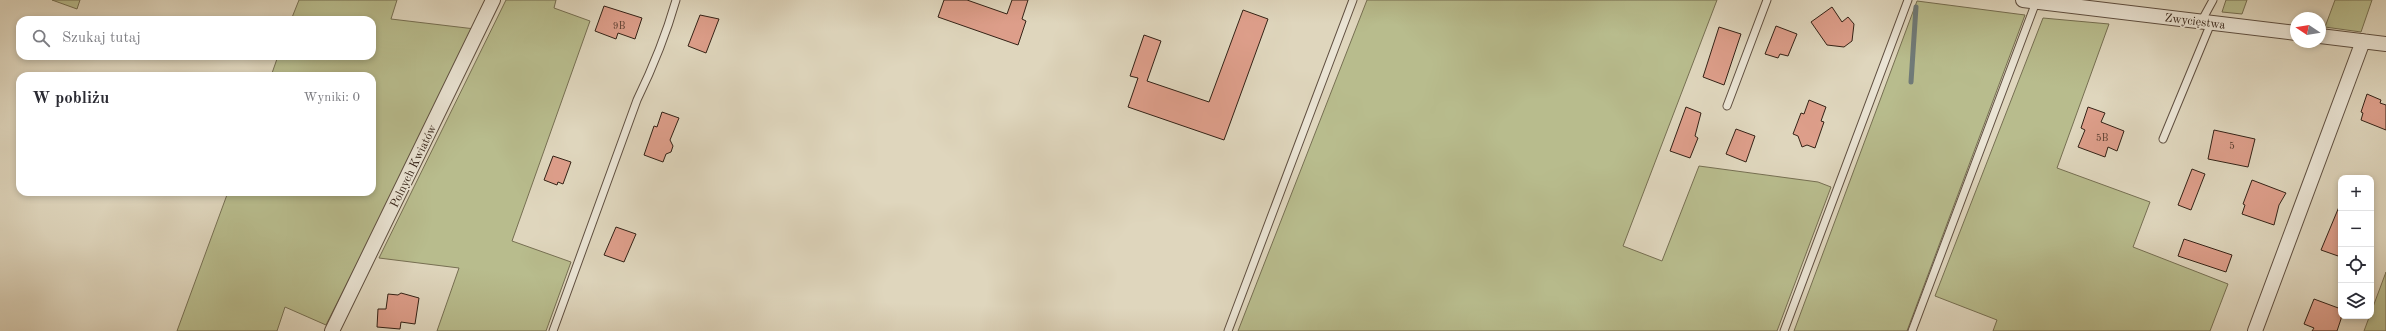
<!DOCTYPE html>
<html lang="pl">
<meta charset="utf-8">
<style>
body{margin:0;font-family:"Old Standard TT",serif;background:#f2f2f3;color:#2b2b33}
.controls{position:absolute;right:12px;bottom:12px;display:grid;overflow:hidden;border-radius:8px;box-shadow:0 2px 6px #0003}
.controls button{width:36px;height:36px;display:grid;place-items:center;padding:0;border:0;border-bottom:1px solid #e1e1e2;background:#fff;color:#2b2b33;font:20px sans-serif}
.compass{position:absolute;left:2290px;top:12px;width:36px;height:36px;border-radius:50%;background:#fff;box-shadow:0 2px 6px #0003;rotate:282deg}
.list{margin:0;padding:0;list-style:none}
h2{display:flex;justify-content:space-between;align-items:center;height:52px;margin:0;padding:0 16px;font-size:17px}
h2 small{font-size:13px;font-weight:400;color:#7c7c81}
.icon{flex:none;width:22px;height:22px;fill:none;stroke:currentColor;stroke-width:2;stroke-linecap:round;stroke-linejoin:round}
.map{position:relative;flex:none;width:2386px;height:331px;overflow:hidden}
.search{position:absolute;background:#fff;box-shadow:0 2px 6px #0003;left:16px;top:16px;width:360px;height:44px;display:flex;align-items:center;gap:10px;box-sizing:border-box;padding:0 14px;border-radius:12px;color:#7c7c81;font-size:15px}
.panel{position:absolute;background:#fff;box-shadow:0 2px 6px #0003;left:16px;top:72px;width:360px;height:124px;border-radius:12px}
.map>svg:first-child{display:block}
</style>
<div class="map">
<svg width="2386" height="331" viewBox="0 0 2386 331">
<rect width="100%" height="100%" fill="#dfd6bd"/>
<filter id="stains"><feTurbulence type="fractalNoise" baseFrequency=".005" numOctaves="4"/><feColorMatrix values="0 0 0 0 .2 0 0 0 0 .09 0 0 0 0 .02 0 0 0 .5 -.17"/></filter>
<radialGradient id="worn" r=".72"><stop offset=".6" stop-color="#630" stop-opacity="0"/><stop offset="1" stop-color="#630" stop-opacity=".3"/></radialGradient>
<path fill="#b8bc8d" stroke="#766f52" d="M52,0H80L77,9Z
M299,0H397L391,19L475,29L326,325L285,307L277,331H177L228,192H372V76H271L278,56H372V20H291Z
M506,0H556L554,8L590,21L512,241L571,262L546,331H437L459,268L379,258Z
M1367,0H1717L1623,246L1662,261L1699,166L1818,182L1831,187L1777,331H1238Z
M2226,0H2247L2242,14L2222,12Z
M2335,0H2372L2361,32L2325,27Z
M1917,1L2025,15L1907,331H1794Z
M2043,18L2109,24L2057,168L2150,202L2133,247L2228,284L2210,331H1993L1997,320L1935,296Z
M2386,272V331H2364Z"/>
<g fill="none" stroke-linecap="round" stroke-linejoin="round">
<path stroke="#707b79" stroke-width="5" d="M1911,82L1916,7"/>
</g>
<path fill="#dd9e8a" stroke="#342216" d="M944,0H967L1007,14L1012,0H1028L1022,19L1026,21L1018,45L938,17Z
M604,6L642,18L635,39L618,33L616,39L595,31Z
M1832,7L1842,22L1848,17L1854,24L1852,41L1844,47L1827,45L1811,22Z
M1243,10L1268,19L1224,140L1128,107L1138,78L1130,76L1144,35L1161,41L1147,81L1209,102Z
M700,15L719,19L706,53L688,46Z
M1776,26L1797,34L1788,56L1780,54L1778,58L1765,54Z
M1719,27L1741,34L1724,85L1703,77Z
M2367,94L2381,100L2380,103L2386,105V130L2361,120L2363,113L2361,112Z
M1809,100L1826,107L1821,121L1824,122L1815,148L1807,145L1802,147L1798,136L1793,134L1801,113L1804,114Z
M1686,107L1701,113L1695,136L1698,138L1690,158L1670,151Z
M2088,107L2105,113L2101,122L2124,131L2117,151L2108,147L2105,157L2078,147L2085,130L2081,128Z
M662,112L679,118L670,140L673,146L671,152L666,154L663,162L644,155L654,126L657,127Z
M1736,129L1755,136L1746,162L1726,154Z
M2214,130L2255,139L2248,167L2208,159Z
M553,156L571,162L563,184L558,182L557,185L544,180Z
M2192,169L2205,174L2191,210L2178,205Z
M2252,180L2286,193L2279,205L2274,225L2242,214L2245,205L2243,204Z
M2341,202V257L2321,250Z
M616,227L636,234L624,262L604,255Z
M2184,239L2232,255L2226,272L2178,256Z
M401,293L419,298L415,324L401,322L400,329L377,327L378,309H386L388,294L398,295Z
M2314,299L2341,309V319L2337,331H2312L2314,328L2304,324Z"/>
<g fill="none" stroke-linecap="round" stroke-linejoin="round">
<g stroke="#5f4f40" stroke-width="9">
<path id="service" d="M2201,22L2213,0
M1727,106L1767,0
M2163,139L2211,23
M553,331L637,100C653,67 666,35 676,0
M1228,331L1353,0
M1784,331L1908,0
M1912,331L2036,2"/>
</g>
<g stroke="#5f4f40" stroke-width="16">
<path id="minor" d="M2023,0L2296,33
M2320,36L2386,44
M332,331L493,0
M2255,331L2363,41"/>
</g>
<use href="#service" stroke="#eae4d4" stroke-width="7"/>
<use href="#minor" stroke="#eae4d4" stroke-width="14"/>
</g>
<g text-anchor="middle" stroke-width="3.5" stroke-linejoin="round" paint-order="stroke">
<g font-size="10" fill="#5e4133">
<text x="619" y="29">9B</text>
<text x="2102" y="141">5B</text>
<text x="2232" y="149">5</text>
</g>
<g font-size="12" fill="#342216" stroke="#eae4d4">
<text transform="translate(2195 21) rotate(7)" y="4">Zwycięstwa</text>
<text transform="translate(413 166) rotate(-64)" y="4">Polnych Kwiatów</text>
</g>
</g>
<rect width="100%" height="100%" filter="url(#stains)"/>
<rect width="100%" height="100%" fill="url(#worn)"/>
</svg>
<div class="controls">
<button>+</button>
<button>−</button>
<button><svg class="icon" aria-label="locate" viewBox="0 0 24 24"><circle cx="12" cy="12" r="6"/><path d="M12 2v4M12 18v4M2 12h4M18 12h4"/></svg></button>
<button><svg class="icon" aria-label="layers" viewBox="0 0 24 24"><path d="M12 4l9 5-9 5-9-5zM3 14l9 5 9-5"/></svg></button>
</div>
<svg class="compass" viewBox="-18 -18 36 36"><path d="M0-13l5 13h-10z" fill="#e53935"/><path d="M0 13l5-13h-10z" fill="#7c7c81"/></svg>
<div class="search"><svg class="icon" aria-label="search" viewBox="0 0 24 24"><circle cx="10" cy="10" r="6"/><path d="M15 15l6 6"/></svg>Szukaj tutaj</div>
<section class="panel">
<h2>W pobliżu<small>Wyniki: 0</small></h2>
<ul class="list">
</ul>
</section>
</div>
